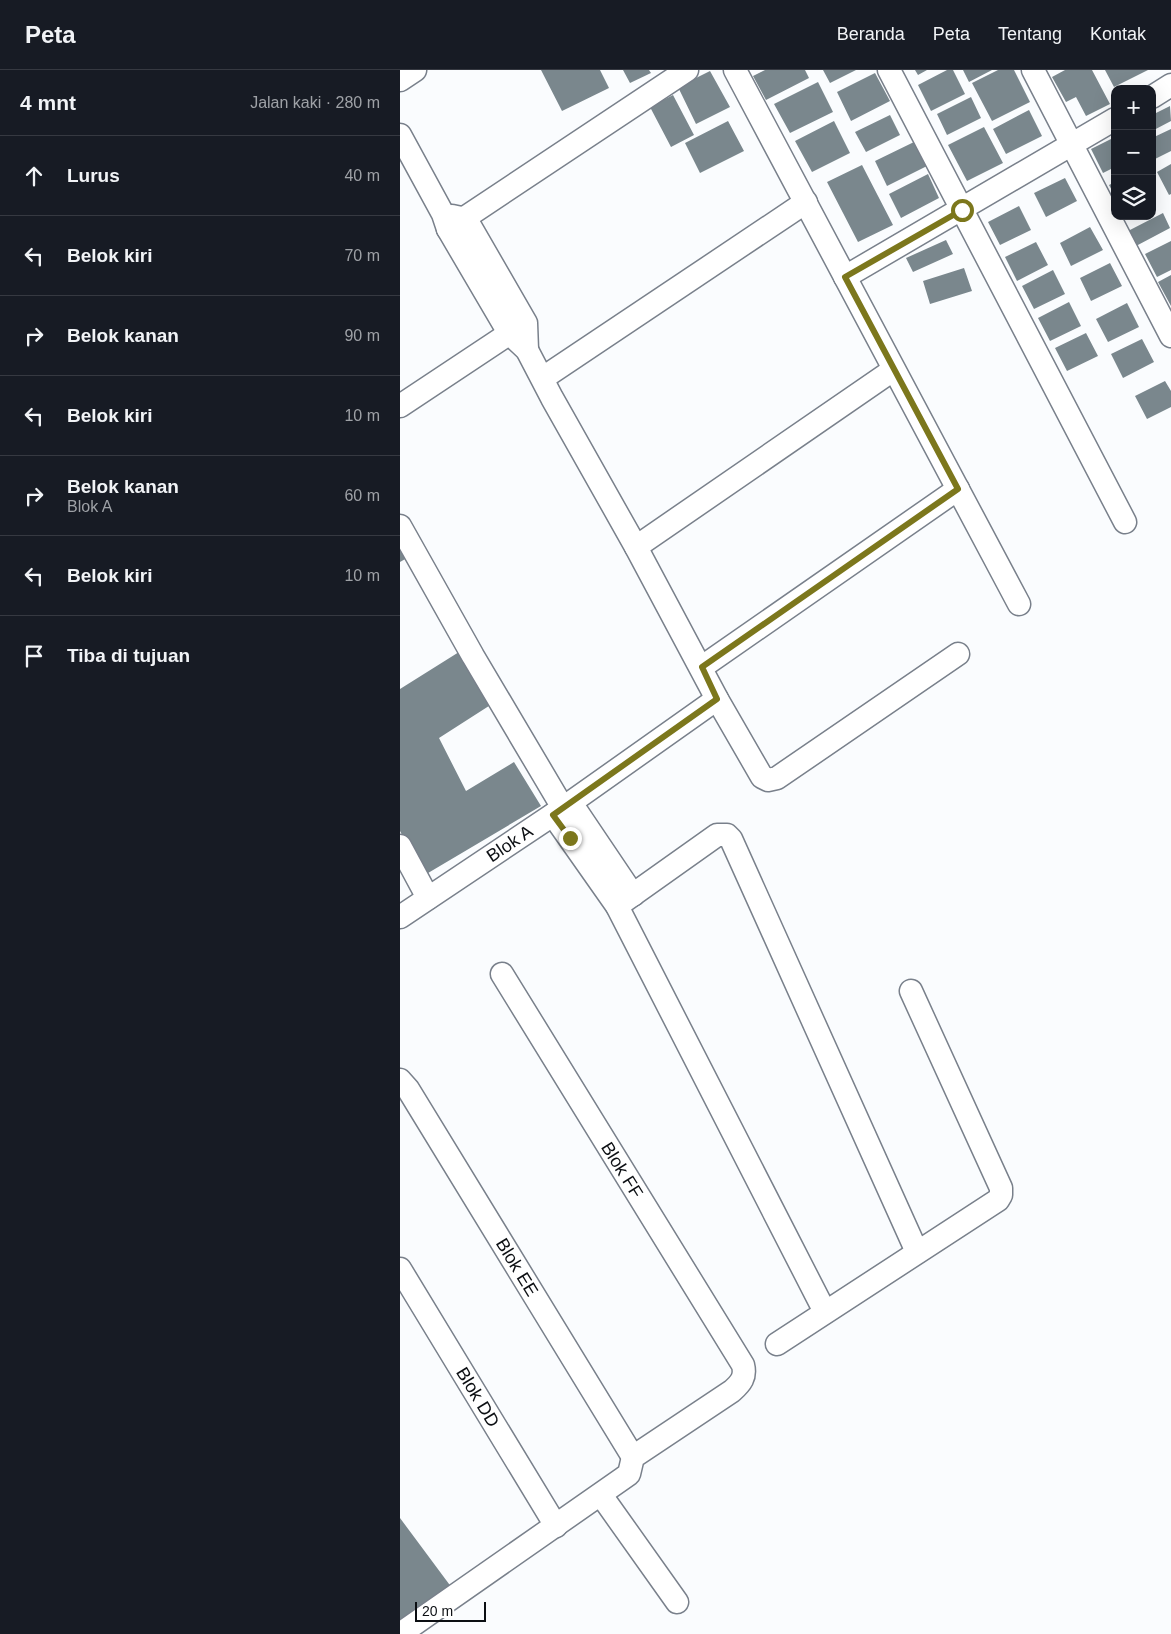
<!DOCTYPE html>
<html lang="id">
<meta charset="utf-8">
<style>
body{margin:0;font-family:Arial,sans-serif;background:#20242c;color:#f1f3f6}
.controls{position:absolute;right:15px;top:15px;display:grid;overflow:hidden;border-radius:10px;box-shadow:0 5px 20px #0002}
.controls button{width:45px;height:45px;display:grid;place-items:center;padding:0;border:0;border-bottom:1px solid #363941;background:#171b24;color:#f1f3f6;font:25px sans-serif}
.scale{position:absolute;left:15px;bottom:12px;width:71px;box-sizing:border-box;padding-left:5px;border:2px solid #0c0f13;border-top:0;font-size:14px;line-height:18px;white-space:nowrap;color:#0c0f13;-webkit-text-stroke:4px #fff;paint-order:stroke}
.stop{position:absolute;width:15px;height:15px;margin:-11px;border:4px solid #7c771c;border-radius:50%;background:#fff}
.stop.end{background:#7c771c;border-color:#fff;box-shadow:0 1px 5px #0008}
.list{margin:0;padding:0;list-style:none}
h2{display:flex;justify-content:space-between;align-items:center;height:65px;margin:0;padding:0 20px;font-size:21px}
h2 small{font-size:16px;font-weight:400;color:#9ea1a6}
.list li{display:grid;grid-template-columns:32px 1fr auto;gap:15px;align-items:center;box-sizing:border-box;height:80px;padding:0 20px;border-top:1px solid #363941}
.list b{display:block;font-size:19px;white-space:nowrap}
.list p{margin:0;font-size:16px;white-space:nowrap;color:#9ea1a6}
.list em{font-size:16px;font-style:normal;color:#9ea1a6}
.icon{flex:none;width:28px;height:28px;fill:none;stroke:currentColor;stroke-width:2;stroke-linecap:round;stroke-linejoin:round}
.map{position:relative;flex:none;width:771px;height:1564px;overflow:hidden}
header{display:flex;align-items:center;gap:30px;box-sizing:border-box;height:70px;padding:0 25px;background:#171b24;border-bottom:1px solid #363941}
header strong{font-size:24px}
nav{display:flex;gap:28px;margin-inline-start:auto;font-size:18px}
main{display:flex}
aside{flex:1;background:#171b24}
.map>svg:first-child{display:block}
</style>
<header>
<strong>Peta</strong>
<nav><a>Beranda</a><a>Peta</a><a>Tentang</a><a>Kontak</a></nav>
</header>
<main>
<aside>
<h2>4 mnt<small>Jalan kaki · 280 m</small></h2>
<ul class="list">
<li><svg class="icon" aria-label="ahead" viewBox="0 0 24 24"><path d="M12 20V5M6 11l6-6 6 6"/></svg><div><b>Lurus</b></div><em>40 m</em></li>
<li><svg class="icon" aria-label="left" viewBox="0 0 24 24"><path d="M17 20v-9H6M10 6l-5 5 5 5"/></svg><div><b>Belok kiri</b></div><em>70 m</em></li>
<li><svg class="icon" aria-label="right" viewBox="0 0 24 24"><path d="M7 20v-9h11M14 6l5 5-5 5"/></svg><div><b>Belok kanan</b></div><em>90 m</em></li>
<li><svg class="icon" aria-label="left" viewBox="0 0 24 24"><path d="M17 20v-9H6M10 6l-5 5 5 5"/></svg><div><b>Belok kiri</b></div><em>10 m</em></li>
<li><svg class="icon" aria-label="right" viewBox="0 0 24 24"><path d="M7 20v-9h11M14 6l5 5-5 5"/></svg><div><b>Belok kanan</b><p>Blok A</p></div><em>60 m</em></li>
<li><svg class="icon" aria-label="left" viewBox="0 0 24 24"><path d="M17 20v-9H6M10 6l-5 5 5 5"/></svg><div><b>Belok kiri</b></div><em>10 m</em></li>
<li><svg class="icon" aria-label="arrive" viewBox="0 0 24 24"><path d="M6 21V4h12l-3 4 3 4H6"/></svg><div><b>Tiba di tujuan</b></div></li>
</ul>
</aside>
<div class="map">
<svg width="771" height="1564" viewBox="0 0 771 1564">
<rect width="100%" height="100%" fill="#fafcfe"/>
<path fill="#7a878d" d="M141,0H200L209,18L162,41Z
M223,0H249L251,3L230,13Z
M365,0H405L409,8L366,30L353,6Z
M423,0H456L430,13Z
M515,0H527L518,5Z
M547,0H553L565,24L531,41L518,15Z
M563,0H592L569,12Z
M598,0H614L630,32L592,51L572,13Z
M665,0H692L710,34L686,46L676,27L666,32L652,7Z
M705,0H748L714,17Z
M310,1L330,37L296,54L278,17Z
M475,3L490,31L451,51L437,22Z
M418,12L433,42L390,63L374,34Z
M273,25L294,65L271,77L250,37Z
M571,27L581,48L547,65L537,44Z
M770,36L771,51L752,61V45Z
M629,40L642,66L606,84L593,59Z
M490,45L500,65L466,82L455,62Z
M328,51L344,81L300,103L285,73Z
M434,51L450,83L412,102L395,71Z
M584,57L603,93L567,111L548,75Z
M771,59V81L753,90L752,68Z
M715,67V97L703,103L691,79Z
M514,72L527,96L487,116L475,91Z
M771,94V124L769,125L757,102Z
M462,95L493,155L458,172L427,112Z
M528,104L539,128L501,148L489,124Z
M665,108L677,131L646,147L634,123Z
M715,112V126L709,115Z
M619,136L631,160L600,175L588,152Z
M763,143L770,158L736,176L728,161Z
M690,157L703,180L671,196L660,173Z
M546,170L553,184L513,202L506,188Z
M771,171V200L757,207L745,184Z
M636,172L648,195L617,211L605,187Z
M710,193L722,216L691,231L680,208Z
M564,198L572,221L530,234L523,211Z
M653,200L665,224L634,239L622,216Z
M771,205V236L758,212Z
M669,232L681,256L650,271L638,248Z
M727,233L739,257L708,272L696,249Z
M686,263L698,286L667,301L655,278Z
M742,269L754,292L723,308L711,284Z
M765,311L771,321V337L747,349L735,326Z
M0,476L7,488L0,492Z
M59,582L92,634L39,668L66,721L114,692L141,736L23,806L0,761V619Z
M0,1448L52,1518L0,1553Z"/>
<g fill="none" stroke-linecap="round" stroke-linejoin="round">
<g stroke="#79808b" stroke-width="25">
<g id="street">
<path d="M335,0L619,534"/>
<path d="M489,0L725,452"/>
<path d="M633,0L771,266"/>
<path d="M0,10L15,0"/>
<path d="M752,27L771,15"/>
<path d="M0,65L43,144L48,159L109,263L127,280L152,328L236,477L317,629L362,707L368,710L377,708L558,584"/>
<path d="M52,146L66,149L126,253L127,280"/>
<path d="M48,159L287,0"/>
<path d="M445,207L715,49"/>
<path d="M143,308L406,132"/>
<path d="M0,336L122,255"/>
<path d="M0,456L73,586L163,738"/>
<path d="M236,477L493,300"/>
<path d="M302,597L558,419"/>
<path d="M171,733L233,825"/>
<path d="M153,745L217,836L425,1242"/>
<path d="M0,776L28,828"/>
<path d="M217,836L317,765H327L331,769L517,1182"/>
<path id="s1" d="M0,847L163,738L317,629"/>
<path id="s2" d="M0,1010L8,1019L233,1387"/>
<path id="s3" d="M0,1199L156,1456"/>
<path d="M377,1274L598,1130L601,1125V1118L511,921"/>
<path d="M201,1425L277,1532"/>
<path d="M0,1564L222,1409L229,1404L233,1387L332,1321C341,1313 346,1307 343,1295L102,904"/>
</g>
</g>
<use href="#street" stroke="#fff" stroke-width="22"/>
</g>
<g fill="none" stroke-linecap="round" stroke-linejoin="round">
<path stroke="#7c771c" stroke-width="6" d="M170,768L153,745L317,629L302,597L558,419L445,207L562,140"/>
</g>
<g text-anchor="middle" stroke-width="4" stroke-linejoin="round" paint-order="stroke">
<g font-size="18" fill="#0c0f13" stroke="#fff">
<text dy="6" stroke="none"><textPath href="#s1" startOffset="132">Blok A</textPath></text>
<text transform="translate(222 1100) rotate(58)" y="6">Blok FF</text>
<text dy="6" stroke="none"><textPath href="#s2" startOffset="221">Blok EE</textPath></text>
<text dy="6" stroke="none"><textPath href="#s3" startOffset="150">Blok DD</textPath></text>
</g>
</g>
</svg>
<div class="controls">
<button>+</button>
<button>−</button>
<button><svg class="icon" aria-label="layers" viewBox="0 0 24 24"><path d="M12 4l9 5-9 5-9-5zM3 14l9 5 9-5"/></svg></button>
</div>
<div class="scale">20 m</div>
<div class="stop" style="left:562px;top:140px"></div>
<div class="stop end" style="left:170px;top:768px"></div>
</div>
</main>
